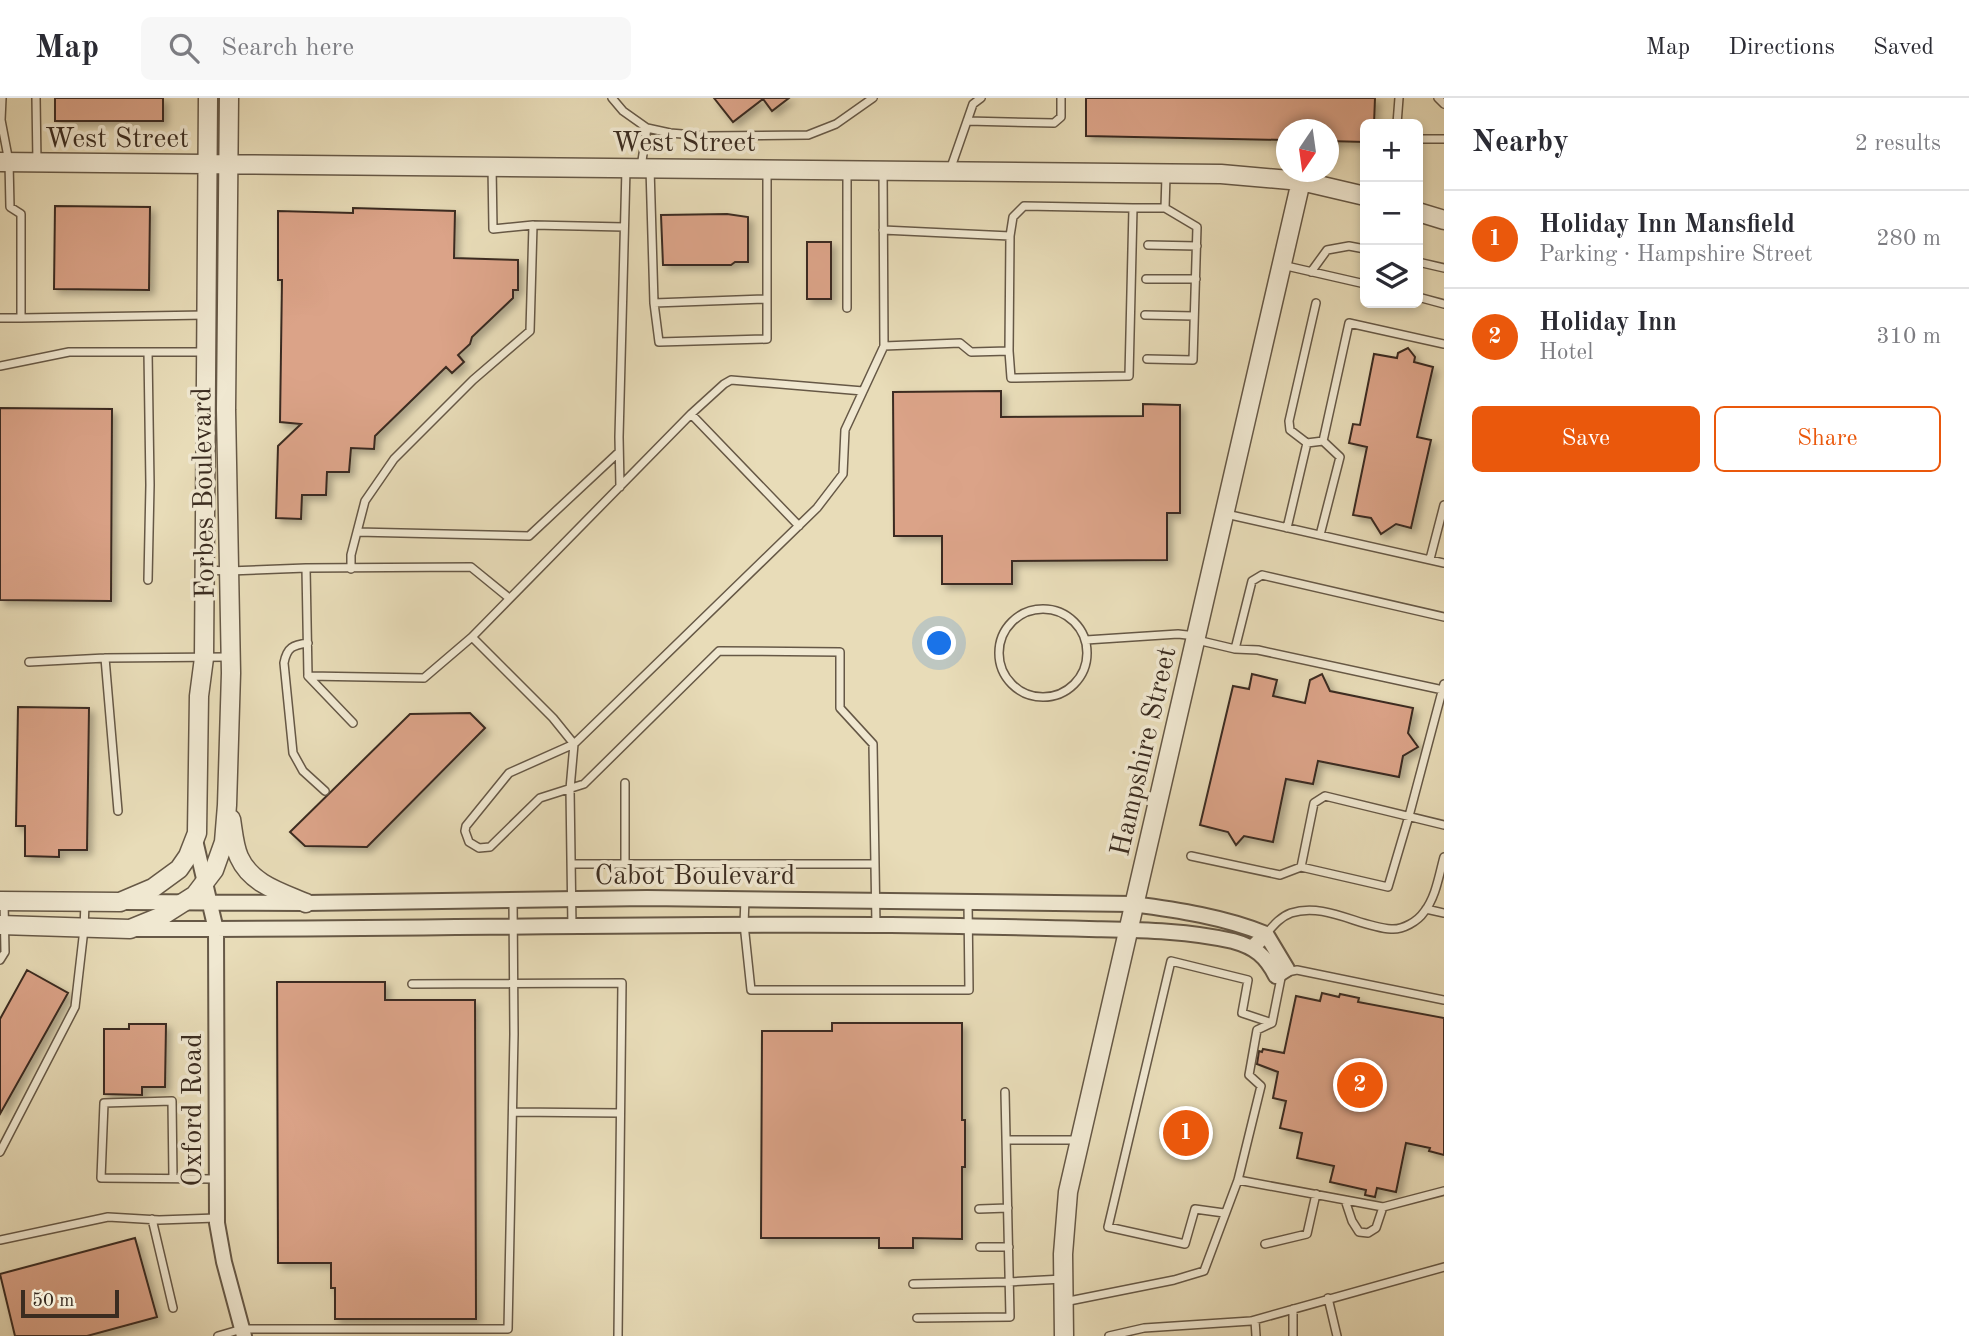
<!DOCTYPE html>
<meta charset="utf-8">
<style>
body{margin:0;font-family:"Old Standard TT",serif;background:#f7f7f7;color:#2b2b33}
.controls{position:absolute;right:21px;top:21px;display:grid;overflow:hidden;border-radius:10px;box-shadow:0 4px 10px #0003}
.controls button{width:63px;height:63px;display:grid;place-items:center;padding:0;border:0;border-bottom:2px solid #e1e1e2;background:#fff;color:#2b2b33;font:35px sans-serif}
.compass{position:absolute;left:1276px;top:21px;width:63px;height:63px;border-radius:50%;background:#fff;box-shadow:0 4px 10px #0003;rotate:193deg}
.scale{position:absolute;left:21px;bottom:18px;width:98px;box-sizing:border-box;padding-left:7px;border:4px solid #3b2c20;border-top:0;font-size:19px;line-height:24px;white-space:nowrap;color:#3b2c20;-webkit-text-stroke:5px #f0e8d1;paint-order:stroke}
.you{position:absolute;left:940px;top:546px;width:24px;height:24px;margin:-18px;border:5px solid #fff;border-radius:50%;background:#1a73e8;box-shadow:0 0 0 10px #1a73e833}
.badge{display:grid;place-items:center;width:46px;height:46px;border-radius:50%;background:#ea580c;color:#fff;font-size:23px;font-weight:700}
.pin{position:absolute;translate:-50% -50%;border:4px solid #fff;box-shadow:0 2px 7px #0006}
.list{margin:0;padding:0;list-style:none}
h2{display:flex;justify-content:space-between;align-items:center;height:91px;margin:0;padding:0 28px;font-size:30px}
h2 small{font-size:23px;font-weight:400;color:#7c7c81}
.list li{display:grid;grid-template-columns:46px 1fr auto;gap:21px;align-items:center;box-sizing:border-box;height:98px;padding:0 28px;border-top:2px solid #e1e1e2}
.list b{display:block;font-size:26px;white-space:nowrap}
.list p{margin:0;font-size:23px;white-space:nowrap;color:#7c7c81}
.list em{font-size:23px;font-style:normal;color:#7c7c81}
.actions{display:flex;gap:14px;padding:21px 28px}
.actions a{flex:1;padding:16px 0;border:2px solid #ea580c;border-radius:10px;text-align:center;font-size:24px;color:#ea580c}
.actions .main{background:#ea580c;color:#fff}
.icon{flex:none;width:38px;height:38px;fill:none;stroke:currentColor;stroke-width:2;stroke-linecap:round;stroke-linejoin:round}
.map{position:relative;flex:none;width:1444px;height:1238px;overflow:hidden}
header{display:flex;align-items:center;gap:42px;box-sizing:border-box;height:98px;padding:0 35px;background:#fff;border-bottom:2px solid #e1e1e2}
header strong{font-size:33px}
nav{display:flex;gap:38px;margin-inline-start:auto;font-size:24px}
.search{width:490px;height:63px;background:#f7f7f7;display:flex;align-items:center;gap:18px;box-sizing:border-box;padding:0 24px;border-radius:10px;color:#7c7c81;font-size:26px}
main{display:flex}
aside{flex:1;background:#fff}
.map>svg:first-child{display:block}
</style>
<header>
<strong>Map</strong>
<div class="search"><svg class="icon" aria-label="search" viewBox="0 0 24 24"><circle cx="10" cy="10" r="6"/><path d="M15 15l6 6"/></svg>Search here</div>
<nav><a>Map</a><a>Directions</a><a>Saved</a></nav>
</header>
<main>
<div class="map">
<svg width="1444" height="1238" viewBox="0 0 1444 1238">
<defs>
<filter id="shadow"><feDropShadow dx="4.5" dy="4.5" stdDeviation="3.5" flood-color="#0004"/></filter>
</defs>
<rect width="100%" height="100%" fill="#e8dcb8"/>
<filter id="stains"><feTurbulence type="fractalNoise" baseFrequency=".00286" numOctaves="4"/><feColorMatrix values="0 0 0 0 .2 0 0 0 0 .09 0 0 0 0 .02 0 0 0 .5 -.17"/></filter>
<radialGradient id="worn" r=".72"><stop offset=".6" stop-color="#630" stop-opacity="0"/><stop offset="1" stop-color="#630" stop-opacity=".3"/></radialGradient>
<path fill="#dba388" stroke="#3b2c20" stroke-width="2" filter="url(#shadow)" d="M55,0H163V23H55Z
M714,0H789L772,13L763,1L733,24Z
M1086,0H1375L1374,26H1365V44L1328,43V32H1286V42L1086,38Z
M55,108L150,109L149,192L54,191Z
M353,110L455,113L454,160L518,162V192H513V200L472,239L470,246L458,257L464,264L452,275L446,269L375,338L374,351L351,350L349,374H327L326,397H302L301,421L276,420L278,348L301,326L280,324L282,182H278V113L353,115Z
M727,116L748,119V164H735L731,167H663L661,117Z
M807,144H831V201H807Z
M1408,250L1415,259L1414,264L1433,269L1417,339L1431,342L1411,430L1396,426L1381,436L1371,420L1353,417L1367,349L1349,345L1353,326L1360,327L1374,256L1397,260L1398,255Z
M1001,293V319L1143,318V306L1180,307V415H1167V462L1012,463V486H942V438H894L893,294Z
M0,310L112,311L111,503L0,502Z
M1252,576L1277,582L1273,598L1305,605L1310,582L1322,576L1330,593L1413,610L1408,635L1418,649L1403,658L1399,679L1318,663L1313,686L1286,681L1273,744L1244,738L1236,747L1228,734L1200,727L1233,588L1249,591Z
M18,609L89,610L87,752H59V759L25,758V728H16Z
M470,615L485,630L367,749L305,748L290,734L410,616Z
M27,872L68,895L0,1016V921Z
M277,884H385V902H475L476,1221H335V1190H331V1165H278Z
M1322,895L1339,899L1340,896L1359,900L1358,904L1444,920V1057L1429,1053L1430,1050L1406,1045L1396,1094L1377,1090L1375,1099L1365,1097L1366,1092L1330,1084L1334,1068L1297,1060L1302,1035L1280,1030L1286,1003L1273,1000L1278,974L1257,966L1259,953L1262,954L1263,951L1284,955L1296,898L1320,903Z
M832,925H962V1022H965V1069H962V1141L913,1140V1150H879V1140H761L762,933H832Z
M129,926H166L165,989H142V997L104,996V931H129Z
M135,1140L157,1219L87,1238H15L0,1176Z"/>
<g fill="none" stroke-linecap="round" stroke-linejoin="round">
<g stroke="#665846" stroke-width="10">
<path id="service" d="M2,0L1,22L9,64L10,109L21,116V220L206,217
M36,0L37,64
M612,0L623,13L647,30L641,69
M1438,0L1444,6
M967,23L1054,25L1061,19V0
M1397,26L1399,0
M647,30L670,35L707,38L808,37L836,26L873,0
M1418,41H1444
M492,68L493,131L533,127
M650,70L654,205L767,201V72
M883,72L884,248L960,245L971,254L1009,253L1011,280L1129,278L1133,110H1165L1166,78
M950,72L973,6L981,0
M847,75V210
M883,132L1010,138L1013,119L1024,108L1133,110
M1148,147L1197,148
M1418,164L1444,170
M1282,167L1365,186
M1311,174L1327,152L1349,148L1365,151
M1146,181H1196
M1418,199L1444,206
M654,205L659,244L767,241V201
M1145,217L1194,218
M0,220H21
M1009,253L1010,138
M148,254L150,387L148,482
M1147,261L1193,262L1197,129L1165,110
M0,268L69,254H206
M691,316L724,286L731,282L863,293
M1307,345L1290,332L1289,323L1316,205
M620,389L619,339L626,71
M1226,416L1444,465
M1287,430L1307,345L1323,343L1349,225L1444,246
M357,434L529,438L619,354
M1320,437L1340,359L1323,343
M1430,461L1444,407
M306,470L471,469L509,500
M351,471V457L365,403L394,361L473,282L530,233L533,127L624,129
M204,472L229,473L306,470L308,578L424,580L472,539L553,620L574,646L509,675L466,728L465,733L469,744L479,750L490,749L540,700L584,686L719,553L840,554V610L873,646L876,827
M999 555a44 44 0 1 1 88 0a44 44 0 1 1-88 0Z
M472,539L691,316L799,428
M1086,542L1178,536L1196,538
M1197,542L1235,551L1252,483L1262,477L1444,519
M308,545C293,547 287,549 284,565L293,655L303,673L325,693
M1235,551L1258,552L1443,592
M105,560L118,713
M29,564L105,560L229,559
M308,578L353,625
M625,685V766
M1191,758L1280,777L1301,769L1314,705L1325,698L1444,727
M572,766H874
M1301,769L1388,789L1409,718L1444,586
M745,801L744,826L751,892H969L968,804
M1426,811L1444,815
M572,829L570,691L574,646L817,410L843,376L845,332L884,248
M1266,836C1273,828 1280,819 1291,815C1325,804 1359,829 1391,831C1403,832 1418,823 1424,814C1436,799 1439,777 1444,759
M0,862L5,854L4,804
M412,886L622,885L618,1238
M513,1014L620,1015
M1007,1042H1078
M0,1054L75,909L84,831L85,805
M173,1080L172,1003L104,1005L101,1080L215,1081
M1238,1082L1383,1109L1444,1093
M1345,1102L1352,1123L1359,1134L1368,1135L1376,1130L1383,1109
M979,1111L1008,1110
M1224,1115L1195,1111L1185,1146L1108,1129L1171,863L1248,882L1242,915L1272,925
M152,1121L173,1210
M0,1142L108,1119L159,1122L216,1120
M1265,1146L1307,1136L1316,1096
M980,1149H1009
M913,1186L1009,1184L1063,1181
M1328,1200L1337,1238
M1064,1204L1174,1182L1204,1173L1238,1082L1261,988L1249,977L1257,932L1272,925L1282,875L1297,872L1444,902
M1293,1211V1238
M917,1220L1010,1219L1005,994
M1255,1222L1256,1238
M218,1238L242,1231H508L514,936L513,801
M1109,1238L1144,1230L1251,1223L1444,1169"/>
</g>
<g stroke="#665846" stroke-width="18">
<path id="minor" d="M195,742L216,832L217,1125L224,1164L244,1238
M124,804L306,805L647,800L1133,806C1178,812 1224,819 1266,836
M134,831C386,832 638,825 891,827C957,828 1023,829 1089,831C1137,832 1186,832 1233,843C1255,849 1266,858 1276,878L1287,871L1266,836L1253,849"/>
</g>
<g stroke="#665846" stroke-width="21">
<path id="tertiary" d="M0,64L1221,76L1301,83L1365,98
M1418,114L1444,122
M231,721C233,733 234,748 239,759C251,786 280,794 306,805
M0,803L120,804L153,790L179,771L188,758L197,735L199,598L204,560L208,0
M0,827L130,831L162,818L195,797L214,772L224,744L227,707L231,575L226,312L229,0
M1064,1238L1063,1156L1068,1094L1301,83"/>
</g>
<use href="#service" stroke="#f0e8d1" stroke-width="7"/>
<use href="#minor" stroke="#f0e8d1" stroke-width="14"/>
<use href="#tertiary" stroke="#f0e8d1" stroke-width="18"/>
</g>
<g text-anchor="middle" stroke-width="7" stroke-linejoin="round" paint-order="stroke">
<g font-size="28" fill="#3b2c20" stroke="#f0e8d1">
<text x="117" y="49">West Street</text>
<text x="684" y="53">West Street</text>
<text transform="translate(202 395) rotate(-91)" y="10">Forbes Boulevard</text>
<text transform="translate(1142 653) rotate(-77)" y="10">Hampshire Street</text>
<text x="695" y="786">Cabot Boulevard</text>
<text transform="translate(191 1012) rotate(-90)" y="10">Oxford Road</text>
</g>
</g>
<rect width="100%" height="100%" filter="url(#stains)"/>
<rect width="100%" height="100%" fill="url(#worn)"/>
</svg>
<div class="controls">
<button>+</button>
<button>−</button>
<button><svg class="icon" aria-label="layers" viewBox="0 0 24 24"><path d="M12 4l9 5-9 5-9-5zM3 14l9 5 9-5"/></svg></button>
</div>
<svg class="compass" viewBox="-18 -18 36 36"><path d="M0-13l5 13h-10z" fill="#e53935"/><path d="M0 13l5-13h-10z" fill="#7c7c81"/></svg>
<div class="scale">50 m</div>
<div class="you"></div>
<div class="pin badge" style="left:1186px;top:1035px">1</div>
<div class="pin badge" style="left:1360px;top:987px">2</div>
</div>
<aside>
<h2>Nearby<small>2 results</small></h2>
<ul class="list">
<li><span class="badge">1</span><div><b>Holiday Inn Mansfield</b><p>Parking · Hampshire Street</p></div><em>280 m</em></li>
<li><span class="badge">2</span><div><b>Holiday Inn</b><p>Hotel</p></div><em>310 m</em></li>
</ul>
<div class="actions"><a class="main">Save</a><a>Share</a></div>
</aside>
</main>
